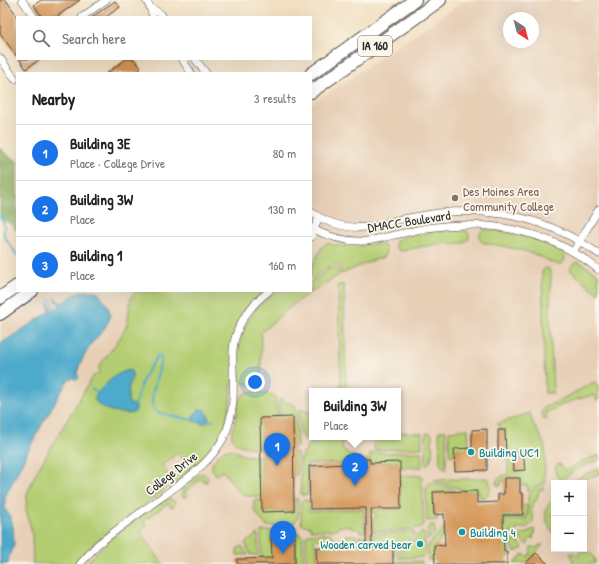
<!DOCTYPE html>
<meta charset="utf-8">
<style>
body{margin:0;font-family:"Patrick Hand",sans-serif;background:#f6f6f6;color:#222}
.controls{position:absolute;right:12px;bottom:12px;display:grid;overflow:hidden;border-radius:0px;box-shadow:0 4px 16px #0002}
.controls button{width:36px;height:36px;display:grid;place-items:center;padding:0;border:0;border-bottom:1px solid #e0e0e0;background:#fff;color:#222;font:20px sans-serif}
.compass{position:absolute;left:503px;top:12px;width:36px;height:36px;border-radius:50%;background:#fff;box-shadow:0 4px 16px #0002;rotate:144deg}
.you{position:absolute;left:255px;top:382px;width:14px;height:14px;margin:-10px;border:3px solid #fff;border-radius:50%;background:#1a73e8;box-shadow:0 0 0 6px #1a73e833}
.badge{display:grid;place-items:center;width:26px;height:26px;border-radius:50%;background:#1a73e8;color:#fff;font-size:13px;font-weight:700}
.pin{position:absolute;translate:-50% -33px;filter:drop-shadow(0 1px 2px #0008)}
.pin::after{content:'';position:absolute;top:21px;width:14px;height:12px;background:inherit;clip-path:polygon(0 0,100% 0,50% 100%)}
.popup{position:absolute;left:309px;top:388px;width:92px;height:52px;box-sizing:border-box;display:grid;place-content:center;border-radius:0px;background:#fff;filter:drop-shadow(0 1px 3px #0005);font-size:13px;white-space:nowrap;color:#767676}
.popup b{font-size:15px;color:#222}
.popup::after{content:'';position:absolute;left:50%;top:100%;margin-left:-8px;border:8px solid transparent;border-top-color:#fff}
.list{margin:0;padding:0;list-style:none}
h2{display:flex;justify-content:space-between;align-items:center;height:52px;margin:0;padding:0 16px;font-size:17px}
h2 small{font-size:13px;font-weight:400;color:#767676}
.list li{display:grid;grid-template-columns:26px 1fr auto;gap:12px;align-items:center;box-sizing:border-box;height:56px;padding:0 16px;border-top:1px solid #e0e0e0}
.list b{display:block;font-size:15px;white-space:nowrap}
.list p{margin:0;font-size:13px;white-space:nowrap;color:#767676}
.list em{font-size:13px;font-style:normal;color:#767676}
.icon{flex:none;width:22px;height:22px;fill:none;stroke:currentColor;stroke-width:2;stroke-linecap:round;stroke-linejoin:round}
.map{position:relative;flex:none;width:599px;height:564px;overflow:hidden}
.search{position:absolute;background:#fff;box-shadow:0 4px 16px #0002;left:16px;top:16px;width:296px;height:44px;display:flex;align-items:center;gap:10px;box-sizing:border-box;padding:0 14px;border-radius:0px;color:#767676;font-size:15px}
.panel{position:absolute;background:#fff;box-shadow:0 4px 16px #0002;left:16px;top:72px;width:296px;height:220px;border-radius:0px}
.map>svg:first-child{display:block}
</style>
<div class="map">
<svg width="599" height="564" viewBox="0 0 599 564">
<rect width="100%" height="100%" fill="#fbf7ec"/>
<filter id="ink" filterUnits="userSpaceOnUse"><feTurbulence type="fractalNoise" baseFrequency=".025" numOctaves="2"/><feDisplacementMap in="SourceGraphic" scale="8" xChannelSelector="R" yChannelSelector="G"/><feConvolveMatrix kernelMatrix="1 2 1 2 8 2 1 2 1" color-interpolation-filters="sRGB"/></filter>
<filter id="wash" filterUnits="userSpaceOnUse"><feTurbulence type="fractalNoise" baseFrequency=".012" numOctaves="4" result="noise"/><feDisplacementMap in="SourceGraphic" scale="16" xChannelSelector="R" yChannelSelector="G"/><feGaussianBlur stdDeviation="0.9" result="paint"/><feColorMatrix in="noise" values="0 0 0 0 0 0 0 0 0 0 0 0 0 0 0 0 0 1.4 0 .05"/><feComposite in="paint" operator="in"/></filter>
<g filter="url(#wash)">
<rect width="100%" height="100%" fill="#f2dfc0"/>
<path fill="#e7cfb6" fill-rule="evenodd" d="M466,0H599V564H0V325L47,291H311V105ZM509,18H533V42H509ZM312,391H398V437H312ZM554,483H584V549H554Z"/>
<path fill="#b4cd72" stroke="#707c4e" fill-rule="evenodd" d="M452,230H466L469,234V239L464,243L438,244L415,248L402,251L398,250L395,246L396,241C403,234 441,231 452,230Z
M483,230C497,228 555,242 563,253C566,256 565,260 562,264C555,266 546,259 539,256C521,249 503,246 484,243C478,240 478,234 483,230Z
M327,243L345,247L346,244L359,245L380,244L385,246L386,252L384,257L374,260L341,274C341,254 320,273 313,278L311,277V266H312L322,247Z
M578,262L583,264L599,275V294L571,271C570,266 573,263 578,262Z
M335,268L338,269L339,275L303,297L285,311L261,333V385C255,385 245,386 241,381C237,378 238,371 238,366C238,339 245,316 267,299C271,296 276,292 280,291C287,290 303,291 311,291V280H314L329,269Z
M545,268L549,269L551,274L550,312L553,393H545L542,273V271Z
M338,285H344L346,391H341Z
M135,291H264L237,325L230,404L224,430L214,448L207,457L191,470L178,453L162,465L170,477L185,466L189,472L100,538L87,550L76,564H33L32,533L26,509L27,494L34,477L50,449L93,376H94L96,374L97,375L100,370L98,368C106,356 121,339 126,327C131,315 126,302 135,291Z
M592,383L595,382L597,385L599,399L598,400H596L595,395C577,398 561,405 545,413L547,417L546,419H544L541,412L542,409L574,393Z
M257,392L266,393L275,396L276,401L277,416H275L261,448C251,448 229,447 232,432C233,426 236,420 237,414C238,408 237,400 242,396C246,392 252,392 257,392Z
M280,399L295,406L296,409L297,447H293L280,416H279V401Z
M300,409L312,413V437H342L303,438V437L300,435L299,410Z
M530,413C531,417 532,421 534,425C538,433 543,439 545,448C547,459 543,468 545,480L529,491H528L527,485H520L519,478H504V481H501V486H498L496,483C497,479 499,477 503,476V475H508V456H506L505,430H500V427L497,424ZM513,452H523L524,470L514,471Z
M468,429L469,447H467V449H454V455H449V431Z
M439,431H446V470L443,468L440,462Z
M398,432L422,433V448L374,450V437H398Z
M426,433H430L432,434C432,445 435,458 426,466Z
M309,440H342V450H346V453H350L351,456H355V458H360V464H341L340,463L308,464V495H301L300,458H303V452H306V447H309Z
M224,450C232,448 237,453 244,455C250,456 255,456 261,456L262,496H244L242,494H241L223,471L216,475C215,473 213,471 212,469C210,463 219,454 224,450Z
M293,452H297V475H293Z
M421,452L422,453V467L400,468L399,462L370,463V453Z
M599,455V460L583,466L575,470L563,479H559C555,475 555,471 556,466L558,464L561,465L566,471L580,462Z
M599,469V474L590,477L580,483H571L586,474Z
M203,473L208,478L207,482H205L202,478L185,491L188,496L186,497H183C182,493 181,490 183,487C186,483 198,475 203,473Z
M402,475L422,476L424,524L421,528L373,532V518H376V513H373V509H401L400,477H402Z
M488,478C492,486 491,498 480,498V493H477V491H459V488L454,487L435,481L434,480Z
M545,481L546,483L543,486L544,487L543,488L544,489L543,490L541,489L538,491L539,492L536,501L535,502L534,501L533,502V503L532,504L534,505L531,509L532,510L531,511C537,520 530,529 521,528L520,529L519,528L518,529L517,528L516,530L517,532L515,534L513,532L512,533L511,532C505,539 505,546 510,552L509,554L511,555L509,557L508,556L507,559L504,551L503,523L502,522V520H526L528,515V495Z
M430,483H434L455,490V491L433,492L434,514H437V520L427,521L426,488Z
M168,499C171,499 174,500 175,503L173,507H171L168,503L144,521L147,527L141,533L163,564H86C107,538 138,519 165,500Z
M294,499H298C298,504 299,511 298,516C295,529 276,526 266,526L254,510V500H262L263,512L294,511Z
M303,500H308L309,511L364,509V512L365,532H360L359,529H352V526H341L333,530H311V527L301,524V502Z
M554,500V533C545,524 541,507 554,500Z
M523,505L527,506V515L525,518H499V515H523Z
M431,525H434L435,533L428,540V527Z
M445,527V536L436,545L434,546L435,560H428V545Z
M532,529L533,530L534,529L535,530L534,531L536,533L533,535L534,536L533,537L534,538L533,539L531,538L528,541L529,543L527,545L518,537L521,534H523L524,533L525,534L527,533L528,534L529,533L528,532L529,531L530,532Z
M261,531H291L293,532V537H272V558H261Z
M413,531L415,534L393,558V546L373,547V535Z
M422,532L424,533L425,535V554L422,557L397,558L417,536Z
M296,533H298L303,536V564H295Z
M330,533L337,540V548H316L317,564H306V536L308,534ZM314,539H331V545H315Z
M258,534V555H251L245,543Z
M345,535H356V547H342V539Z
M359,536H365V547H360Z
M512,540L514,542L515,541L516,542L517,541L523,547L522,548L523,549L520,550L519,549L517,552L516,551L515,552L513,550L514,549L511,546L512,545L511,544L512,542L511,541Z
M539,545H543L525,564H514V562L515,561L517,563L518,562L517,561L518,558H519L522,557L521,555L522,554L523,555L524,554L528,557L529,554L530,555L531,554L530,553L531,552L530,550L531,549L530,548L532,546L534,548L536,547H537Z
M242,546L248,555H237V549Z
M581,551C590,550 595,556 595,564H569L570,563L573,564L574,563L572,561L574,560L571,557L572,556L570,554L571,553L572,554L574,553L578,557L579,556L578,554Z
M420,561L422,562L423,564H393V562Z"/>
<path fill="#8fb064" stroke="#5d6e48" d="M0,148L7,155L17,161V231C12,224 8,221 0,219Z"/>
<path fill="#4daacb" stroke="#3c6a7b" d="M80,291H96C103,297 109,305 110,315C111,323 97,337 92,343C86,353 79,363 77,374L79,378L77,380L73,378L68,380L36,435L5,497V509L11,518L13,526L14,545L9,557L8,564H0V344L46,314L50,311L47,302L54,310L60,306L54,298L62,303Z
M130,370C135,376 130,380 129,387C128,392 129,397 128,401L130,404L135,405C137,408 137,411 133,413C125,416 96,409 95,399C95,394 101,389 104,386C111,378 119,372 130,370Z
M200,409L205,410C208,413 212,422 205,423C203,424 194,421 192,421L194,414Z"/>
<g fill="none" stroke-linecap="round" stroke-linejoin="round">
<path stroke="#4daacb" stroke-width="2" d="M0,215L4,217L2,220L4,224V236L17,255
M50,299L56,309L57,311
M92,389L100,394
M134,406L135,405L141,384L145,375L158,355L161,358C161,370 144,405 157,412C160,413 166,414 169,415C177,417 186,419 194,420
M206,421H213"/>
</g>
<g id="blocks">
<path fill="#d49657" d="M0,0H6L17,16V57L0,33Z
M41,0H80L56,17H42L34,5Z
M115,1L120,7L106,17H92Z
M19,59H40L26,69Z
M126,59H134L141,68L139,70L141,73H107Z
M293,417L294,511L262,512L260,418Z
M487,429V470L455,471L454,449L472,448V430Z
M498,430H505L506,456H498Z
M513,452H523L525,470L514,471Z
M364,459H370V463L400,462L401,509H371L372,547L393,546V564H317L316,548L366,547V508L310,509L309,466L364,463Z
M504,478H520V493H523V515H503L504,551H507V564H435L434,545L445,546L444,514L434,515L433,492L477,491V503L498,502V494H504Z
M271,537H295V564H237V559L272,558Z
M536,553L542,558L548,564H525Z"/>
</g>
</g>
<g filter="url(#ink)">
<use href="#blocks" fill-opacity="0" stroke="#494641" stroke-width="1"/>
<g fill="none" stroke-linecap="round" stroke-linejoin="round">
<g stroke="#494641" stroke-width="8">
<path id="street" d="M22,0L34,17
M146,0L150,7L153,17
M150,7L161,14L163,17
M82,17L106,0
M0,58L15,79
M182,59L191,73
M195,59L206,73
M311,212C330,225 352,230 375,226C384,224 393,221 402,219C414,217 426,215 438,213C498,207 550,219 599,254
M311,228C328,237 348,242 367,241C376,240 385,237 394,235C405,233 416,230 427,228C488,219 551,230 599,270
M311,237L319,217
M573,252L599,209
M80,564L97,545L110,535C127,522 144,510 162,497C185,480 209,464 223,439C234,417 234,394 233,370C233,361 232,352 234,343C238,321 252,304 269,291"/>
</g>
<g stroke="#494641" stroke-width="14">
<path id="primary" d="M311,74L415,0
M311,92L440,0
M0,298L17,286
M0,314L32,291"/>
</g>
<use href="#street" stroke="#fff" stroke-width="7"/>
<use href="#primary" stroke="#fff" stroke-width="12"/>
</g>
</g>
<circle fill="#8d6e63" stroke="#fbf7ec" stroke-width="1.5" cx="455" cy="198" r="4"/>
<g fill="#0f9aa8" stroke="#fbf7ec" stroke-width="1.5">
<circle cx="471" cy="452" r="4"/>
<circle cx="462" cy="532" r="4"/>
<circle cx="420" cy="544" r="4"/>
</g>
<g text-anchor="middle" stroke-width="3.5" stroke-linejoin="round" paint-order="stroke">
<rect fill="#fbf7ec" stroke="#696865" stroke-width="1" x="358" y="36" width="34" height="20" rx="3"/>
<g font-size="12" font-weight="bold" fill="#2b2b2b">
<text x="375" y="50">IA 160</text>
</g>
<g font-size="13" fill="#785e54" stroke="#fbf7ec" text-anchor="start">
<text x="463" y="196">Des Moines Area<tspan x="463" dy="15">Community College</tspan></text>
</g>
<g font-size="13" fill="#2b2b2b" stroke="#fbf7ec">
<text transform="translate(409 221) rotate(-9)" y="5">DMACC Boulevard</text>
<text transform="translate(171 473) rotate(-38)" y="5">College Drive</text>
</g>
<g font-size="13" fill="#0d838f" stroke="#fbf7ec" text-anchor="start">
<text x="479" y="457">Building UC1</text>
<text x="470" y="537">Building 4</text>
<text x="412" y="549" text-anchor="end">Wooden carved bear</text>
</g>
</g>
</svg>
<div class="controls">
<button>+</button>
<button>−</button>
</div>
<svg class="compass" viewBox="-18 -18 36 36"><path d="M0-13l5 13h-10z" fill="#e53935"/><path d="M0 13l5-13h-10z" fill="#767676"/></svg>
<div class="you"></div>
<div class="pin badge" style="left:277px;top:466px">1</div>
<div class="pin badge" style="left:355px;top:486px">2</div>
<div class="popup"><b>Building 3W</b>Place</div>
<div class="pin badge" style="left:283px;top:554px">3</div>
<div class="search"><svg class="icon" aria-label="search" viewBox="0 0 24 24"><circle cx="10" cy="10" r="6"/><path d="M15 15l6 6"/></svg>Search here</div>
<section class="panel">
<h2>Nearby<small>3 results</small></h2>
<ul class="list">
<li><span class="badge">1</span><div><b>Building 3E</b><p>Place · College Drive</p></div><em>80 m</em></li>
<li><span class="badge">2</span><div><b>Building 3W</b><p>Place</p></div><em>130 m</em></li>
<li><span class="badge">3</span><div><b>Building 1</b><p>Place</p></div><em>160 m</em></li>
</ul>
</section>
</div>
